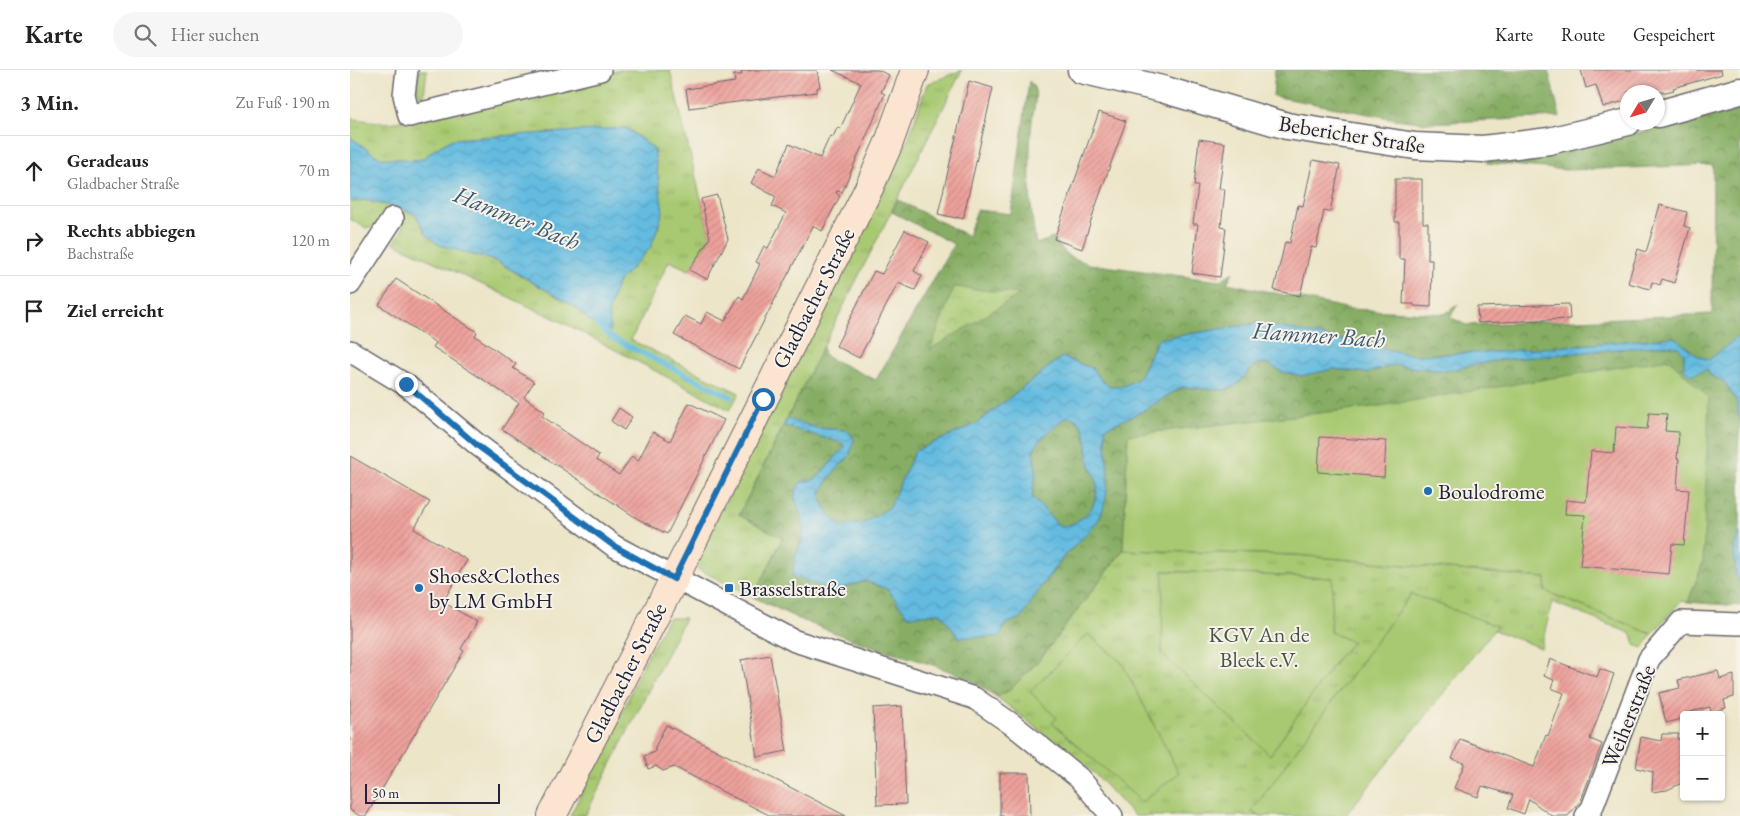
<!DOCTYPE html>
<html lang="de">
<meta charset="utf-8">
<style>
body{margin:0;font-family:"EB Garamond",serif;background:#f6f6f6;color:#222}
.controls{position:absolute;right:15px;bottom:15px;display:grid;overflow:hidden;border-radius:5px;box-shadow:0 1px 4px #0004}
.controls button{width:45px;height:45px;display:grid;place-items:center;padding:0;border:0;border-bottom:1px solid #e0e0e0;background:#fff;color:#222;font:25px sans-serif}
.compass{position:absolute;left:1270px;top:15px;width:45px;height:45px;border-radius:50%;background:#fff;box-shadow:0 1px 4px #0004;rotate:232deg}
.scale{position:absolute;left:15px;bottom:12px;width:135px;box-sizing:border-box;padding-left:5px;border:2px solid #22223b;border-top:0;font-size:14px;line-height:18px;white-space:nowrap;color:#22223b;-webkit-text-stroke:4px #f7f3e8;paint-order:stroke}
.stop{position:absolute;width:15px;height:15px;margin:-11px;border:4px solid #1f6fb2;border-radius:50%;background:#fff}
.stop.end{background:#1f6fb2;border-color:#fff;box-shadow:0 1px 5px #0008}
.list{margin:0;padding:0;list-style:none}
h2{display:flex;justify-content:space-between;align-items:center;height:65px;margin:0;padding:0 20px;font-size:21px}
h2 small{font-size:16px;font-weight:400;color:#767676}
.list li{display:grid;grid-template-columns:32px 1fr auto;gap:15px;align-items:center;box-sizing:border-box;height:70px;padding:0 20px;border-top:1px solid #e0e0e0}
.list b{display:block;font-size:19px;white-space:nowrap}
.list p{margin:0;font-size:16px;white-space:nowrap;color:#767676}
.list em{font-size:16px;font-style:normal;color:#767676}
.icon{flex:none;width:28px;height:28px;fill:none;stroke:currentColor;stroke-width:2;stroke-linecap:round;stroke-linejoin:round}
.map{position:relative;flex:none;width:1390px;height:746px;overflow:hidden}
header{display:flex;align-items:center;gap:30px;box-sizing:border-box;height:70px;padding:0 25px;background:#fff;border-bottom:1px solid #e0e0e0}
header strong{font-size:24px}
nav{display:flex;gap:28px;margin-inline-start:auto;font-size:18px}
.search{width:350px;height:45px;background:#f6f6f6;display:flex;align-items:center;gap:12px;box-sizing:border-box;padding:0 18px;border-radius:28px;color:#767676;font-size:19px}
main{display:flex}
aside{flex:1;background:#fff}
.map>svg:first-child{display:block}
</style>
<header>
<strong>Karte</strong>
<div class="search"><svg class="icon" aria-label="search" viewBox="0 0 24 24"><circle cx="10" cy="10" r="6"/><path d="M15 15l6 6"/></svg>Hier suchen</div>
<nav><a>Karte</a><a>Route</a><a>Gespeichert</a></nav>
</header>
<main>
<aside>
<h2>3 Min.<small>Zu Fuß · 190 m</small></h2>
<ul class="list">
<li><svg class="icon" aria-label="ahead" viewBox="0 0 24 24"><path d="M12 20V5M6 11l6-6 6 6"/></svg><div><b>Geradeaus</b><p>Gladbacher Straße</p></div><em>70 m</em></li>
<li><svg class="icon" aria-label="right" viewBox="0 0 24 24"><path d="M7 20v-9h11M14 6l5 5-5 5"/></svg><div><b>Rechts abbiegen</b><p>Bachstraße</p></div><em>120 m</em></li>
<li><svg class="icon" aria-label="arrive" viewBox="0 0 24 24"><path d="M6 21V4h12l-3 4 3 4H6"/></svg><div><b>Ziel erreicht</b></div></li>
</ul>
</aside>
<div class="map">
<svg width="1390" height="746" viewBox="0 0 1390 746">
<defs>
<pattern id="grass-tufts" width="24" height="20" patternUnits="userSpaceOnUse" patternTransform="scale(1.25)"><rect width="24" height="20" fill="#a8c971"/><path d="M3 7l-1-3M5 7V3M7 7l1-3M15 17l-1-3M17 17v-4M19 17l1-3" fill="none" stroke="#90ac63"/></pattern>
<pattern id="forest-crowns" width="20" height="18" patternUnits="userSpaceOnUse" patternTransform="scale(1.25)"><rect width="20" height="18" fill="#86ad63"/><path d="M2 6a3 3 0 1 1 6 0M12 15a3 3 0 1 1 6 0" fill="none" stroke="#6d8c53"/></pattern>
<pattern id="park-crowns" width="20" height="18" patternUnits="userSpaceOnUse" patternTransform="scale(1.25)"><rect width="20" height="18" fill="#a8c971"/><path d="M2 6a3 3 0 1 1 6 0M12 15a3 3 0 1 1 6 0" fill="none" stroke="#90ac63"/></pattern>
<pattern id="water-waves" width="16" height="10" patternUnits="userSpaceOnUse" patternTransform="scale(1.25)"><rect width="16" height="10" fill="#63bbe0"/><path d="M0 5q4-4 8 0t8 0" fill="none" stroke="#56a0c1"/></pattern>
<pattern id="building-hatch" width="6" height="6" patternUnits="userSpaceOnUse" patternTransform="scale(1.25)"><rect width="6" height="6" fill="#eda19b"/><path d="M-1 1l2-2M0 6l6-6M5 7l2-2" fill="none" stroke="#cb8a86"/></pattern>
</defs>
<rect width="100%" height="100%" fill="#f7f3e8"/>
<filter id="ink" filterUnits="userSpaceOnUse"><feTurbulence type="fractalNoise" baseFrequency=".02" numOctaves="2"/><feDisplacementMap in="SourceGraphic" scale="10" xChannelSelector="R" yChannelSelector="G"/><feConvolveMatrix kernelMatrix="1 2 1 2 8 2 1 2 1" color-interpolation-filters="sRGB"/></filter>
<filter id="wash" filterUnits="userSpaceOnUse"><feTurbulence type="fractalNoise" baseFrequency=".0096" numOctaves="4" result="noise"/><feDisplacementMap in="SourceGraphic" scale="20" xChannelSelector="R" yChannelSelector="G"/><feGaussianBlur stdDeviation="1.12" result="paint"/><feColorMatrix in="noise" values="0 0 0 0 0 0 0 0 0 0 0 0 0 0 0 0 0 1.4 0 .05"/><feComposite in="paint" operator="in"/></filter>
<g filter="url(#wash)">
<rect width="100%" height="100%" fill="#ece5c8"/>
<path fill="url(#grass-tufts)" stroke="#657656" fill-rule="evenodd" d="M69,0H77L73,33L67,20Z
M270,0H320L360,167L339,200L319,191L281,270L389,323L380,340L212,252L44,173L52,160L53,139L66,145L76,164L89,175L146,191L227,238L239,251L260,261L258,243L267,213L301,177L304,79L277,58L103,69L85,79L73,89L66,90L33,88L25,85L0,67V46L4,49L37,53L71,49Z
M612,0C538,150 462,296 389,445L433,467L404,527L343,497L558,70L577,14Z
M14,130L40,136L32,157L16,158L0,149V132Z
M773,480L947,485L1196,508L1195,521L1302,564L1293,578L1285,575L1282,564L1202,532L1191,578L1144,560L1147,557L901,742L911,746H784L744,703L647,627L661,619L690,589ZM813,501L982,508L980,562L1002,572L988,588Z
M318,548H335L235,746H220L276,634L290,600Z"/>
<path fill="url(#forest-crowns)" stroke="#54684f" d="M925,0H1198L1210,47L1077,53L1045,49L923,26Z
M679,11C691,20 683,38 682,51C678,92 679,133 686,174L703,168L718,186L739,194L869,211L883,202L877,213L1000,239L1095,244L1108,234L1100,247L1116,255L1362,244L1363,95L1217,100L1137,93L1138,85L1210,79L1258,71L1390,35V265L1359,290L1348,286L1323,267L1147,282L1064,285L908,253L808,269L788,309L774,316L761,317L751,310L742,298L712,287L626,354L565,381L539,438L514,453L491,456L477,442L470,424L479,408L500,385L494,360L467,358L437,349L473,276V282L477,287L526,310L604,174L542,142L548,130L618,166L627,140L661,144Z
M1314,275L1328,277L1334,283V298L1358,299L1359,305L1374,311L1386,330L1390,351L1388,384L1390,389V462L1384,477L1386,506L1390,513V536L1338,532L1353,492L1030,336L778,365L773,480L690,589L661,619L647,627L617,608L583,595L506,571L451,550L403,527L433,468L389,445L434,356L492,373L495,377L466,409L450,413L444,426C452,449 459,461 446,483L484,521L515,511L537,519L558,546L591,543L608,567L672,548L682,528L714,487L749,449L758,404L755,358L791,342L832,317L875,320L887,315L904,295L916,293L933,302L951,306L983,299L1017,303L1044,295L1094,301L1148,290Z
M721,347C740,356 735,374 739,392C740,398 745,404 746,410C752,434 733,454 710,457L682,427L686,401L683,381L691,369L714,348Z"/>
<path fill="url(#park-crowns)" stroke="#657656" d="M604,217L670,224L580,280Z"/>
<path fill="#a8c971" stroke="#657656" d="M1319,289L1359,328L1353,492L1338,532L1331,531L1302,564L1195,521L1196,508L947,485L773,480L778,365L1030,336Z
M813,501L983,508L980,562L1003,572L988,588L920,685L812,584Z
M1061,524L1147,556L995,746H911L901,742Z
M738,564L772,593L829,703L792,732L702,653L707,648L680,622Z"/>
<path fill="url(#water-waves)" stroke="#426e8e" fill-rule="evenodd" d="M276,58L304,79L313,142L301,177L267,213L258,243L261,261L239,251L227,238L146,191L89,175L76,164L66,145L53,139L14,130L0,132V67L25,85L33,88L66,90L73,89L85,79L103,69Z
M908,253L1064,285L1147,282L1324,267L1348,286L1359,290L1390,265V351L1386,330L1374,311L1359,305L1358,299L1340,305L1334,298V283L1328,277L1314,275L1148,290L1095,301L1044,295L1017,303L983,299L951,306L933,302L916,293L904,295L887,315L874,320L832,317L791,342L755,358C756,388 763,420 749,449C744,459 724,475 715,485C699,504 684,526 672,548L655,554L650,567H608L591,543L558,546L537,519L515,511L484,521L442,506L446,483L452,472L454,455L444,426L450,413L466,409L495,377L492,373L434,356L437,349L467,358L494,360L500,363L504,369L500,385L479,408L470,425L477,442L491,456L514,453L539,438L565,381L626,354L712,287L742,298L751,310L761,317L774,316L788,309L808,269ZM721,347C740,356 735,374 739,392C740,398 745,404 746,410C752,434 733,454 710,457L682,427L686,401L683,381L691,369L714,348Z
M1390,462V513L1386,506L1384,477Z"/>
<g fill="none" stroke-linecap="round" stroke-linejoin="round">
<path stroke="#63bbe0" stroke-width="5.5" d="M246,247L247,254L262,268L381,327"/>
</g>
<g id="blocks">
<path fill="url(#building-hatch)" d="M404,0H467L470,17L467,18V22L339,38L336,19L385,12L384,5H392L391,1Z
M482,0H528L539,5L531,22L535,24L492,122L487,121L486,123L490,126L472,161L463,156L389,299L324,265L335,246L351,254L357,242L375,251L389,226L393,229L410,194L406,192L414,176L418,178L436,143L422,136L426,127L401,113L409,98L425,106L439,74L470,88L480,66L483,67L487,58L490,59L511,13Z
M1231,0H1371L1372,4L1323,18L1324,20L1316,22H1278V30L1253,37L1246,15L1236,18Z
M619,11L643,18L613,149L606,147V148L588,144Z
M749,42L776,51L744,141L732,179L704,169Z
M849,69L875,73L869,119H875L871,157L876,158L870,207L842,203L848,154H843L848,116H844Z
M963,90L990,95L980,142L974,141L966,178L961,177L950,226L924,220L935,172L940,173L948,135L953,136Z
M1045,109H1072V142H1073V153H1078V190H1082L1081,237L1064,236V234H1053L1055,189H1049V152H1045Z
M367,125L378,169L357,209L339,200L360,168L351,129Z
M1310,135L1337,142L1334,156L1340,158L1324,213L1312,209L1310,215L1302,212L1300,219L1278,213L1288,179L1296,182Z
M555,160L579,172L564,201L572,206L565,220L548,213L509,288L486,276L524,201L532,204Z
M46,209L127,262L125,266L166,294L163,298L184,312L174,327L195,342L192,346L249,385L246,390L269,405L282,386L288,391L303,362L320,371L339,333L374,350L317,464L288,449L152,359L169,333L83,277L86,273L29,235Z
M1219,234L1220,249L1128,253L1127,237Z
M269,338L282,347L274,360L261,351Z
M1299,343L1317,344L1315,361L1329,362L1327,389H1329L1327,419L1339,420L1334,475L1322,474L1319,504L1230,496L1235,445L1215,444L1216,430L1236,432L1241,381L1264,383L1266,357L1297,359Z
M970,367L1036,371L1034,407L968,402Z
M0,386L80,432L64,459L117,490L93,532L127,552L111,579L114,581L16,746H10L0,740Z
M420,585L437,681L407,687L391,590Z
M1200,589L1247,607L1250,599L1264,604L1240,669L1252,674L1231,730L1218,746H1202L1179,729L1174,744L1158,738L1163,725L1132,716L1128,727L1104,718L1114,695V693L1102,689L1110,669L1184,697L1196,665L1198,666L1214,623L1201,618L1204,610L1194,606Z
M1368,601L1370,609L1384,605V627L1374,630L1376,638L1361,642L1360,637L1333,644L1332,649L1316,653L1309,623L1330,618L1328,610Z
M552,636L556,734L527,735L523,638Z
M316,655L422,708L496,746H421L324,697L313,701L306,696L298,699L294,686L305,682V677Z
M1312,664H1329L1327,669L1331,670L1334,678V712L1317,720L1302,722L1303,702L1286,698L1291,667L1311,671Z
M650,703H679L680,746H650Z"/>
</g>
</g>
<g filter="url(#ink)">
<use href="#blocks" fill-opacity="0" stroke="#69666c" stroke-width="1"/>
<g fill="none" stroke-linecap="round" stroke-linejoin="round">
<g stroke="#69666c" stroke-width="24">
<path id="minor" d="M57,0L54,25L59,46L250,0
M0,214L43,148
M0,281L56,315L128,375L264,476L445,571L624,628L663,655L729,708L762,746
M1236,746L1242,738L1299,589L1331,552L1390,554"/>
</g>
<g stroke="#69666c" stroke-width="29">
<path id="tertiary" d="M731,0L812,19L937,56L1065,76L1133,79L1199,71L1278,52
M1308,44L1390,21"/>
</g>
<g stroke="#69666c" stroke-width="30">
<path id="secondary" d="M202,746L324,509L519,118L538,75L565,0"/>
</g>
<use href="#minor" stroke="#fff" stroke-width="21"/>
<use href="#tertiary" stroke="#fff" stroke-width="26"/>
<use href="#secondary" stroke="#fce5d0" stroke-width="28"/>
</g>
</g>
<g fill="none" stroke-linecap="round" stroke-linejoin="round" filter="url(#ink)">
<path stroke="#1f6fb2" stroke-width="6" d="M56,314L128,376L264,476L324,509L413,329"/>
</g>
<g fill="#1f6fb2" stroke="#f7f3e8" stroke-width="2">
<circle cx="1078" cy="421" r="5"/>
<circle cx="69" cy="518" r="5"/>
<rect x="374" y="513" width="10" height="10" rx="2.5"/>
</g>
<g text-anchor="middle" stroke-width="4" stroke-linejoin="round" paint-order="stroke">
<g font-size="22" fill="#22223b" stroke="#f7f3e8">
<text transform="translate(1002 64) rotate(9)" y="8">Bebericher Straße</text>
<text transform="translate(463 228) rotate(-63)" y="8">Gladbacher Straße</text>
<text transform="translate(275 603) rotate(-63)" y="8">Gladbacher Straße</text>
<text transform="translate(1278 646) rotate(-68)" y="8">Weiherstraße</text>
</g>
<g font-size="22" fill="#22223b" stroke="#f7f3e8" text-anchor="start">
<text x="1088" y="429">Boulodrome</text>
<text x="79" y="513">Shoes&amp;Clothes<tspan x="79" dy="25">by LM GmbH</tspan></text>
<text x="389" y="526">Brasselstraße</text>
</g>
<g font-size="22" fill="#4a544b" stroke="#f7f3e8">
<text x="909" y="572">KGV An de<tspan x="909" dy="25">Bleek e.V.</tspan></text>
</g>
<g font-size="24" font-style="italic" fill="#395875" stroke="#f7f3e8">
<text transform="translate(167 148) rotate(22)" y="8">Hammer Bach</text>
<text transform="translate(969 265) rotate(4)" y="8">Hammer Bach</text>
</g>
</g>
</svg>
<div class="controls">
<button>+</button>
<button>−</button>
</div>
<svg class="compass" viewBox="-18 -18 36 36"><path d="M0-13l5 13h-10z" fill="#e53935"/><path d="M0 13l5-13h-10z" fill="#767676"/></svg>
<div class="scale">50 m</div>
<div class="stop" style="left:413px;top:329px"></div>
<div class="stop end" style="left:56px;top:314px"></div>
</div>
</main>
